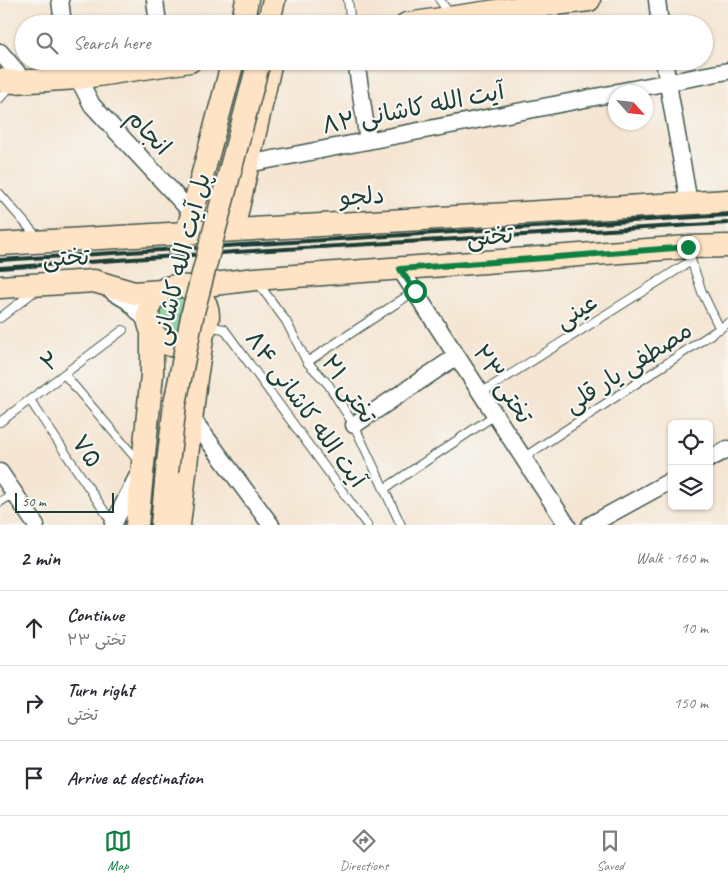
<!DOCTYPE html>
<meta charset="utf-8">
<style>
body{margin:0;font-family:Caveat,"Playpen Sans Arabic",sans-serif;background:#f2f2f3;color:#2b2b33}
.controls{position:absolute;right:15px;bottom:15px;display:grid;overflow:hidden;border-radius:8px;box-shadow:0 1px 4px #0004}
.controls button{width:45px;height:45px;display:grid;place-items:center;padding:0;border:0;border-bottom:1px solid #e1e1e2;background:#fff;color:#2b2b33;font:25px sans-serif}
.compass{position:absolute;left:608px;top:85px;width:45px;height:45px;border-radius:50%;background:#fff;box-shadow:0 1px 4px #0004;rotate:117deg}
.scale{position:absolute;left:15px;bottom:12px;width:99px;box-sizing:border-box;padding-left:5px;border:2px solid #1f3d34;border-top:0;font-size:14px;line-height:18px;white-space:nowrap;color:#1f3d34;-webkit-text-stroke:4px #f6f6f2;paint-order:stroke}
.stop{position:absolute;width:15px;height:15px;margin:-11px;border:4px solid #0b8043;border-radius:50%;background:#fff}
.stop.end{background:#0b8043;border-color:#fff;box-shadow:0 1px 5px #0008}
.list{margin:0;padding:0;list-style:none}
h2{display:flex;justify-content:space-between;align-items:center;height:65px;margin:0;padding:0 20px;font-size:21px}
h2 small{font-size:16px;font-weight:400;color:#7c7c81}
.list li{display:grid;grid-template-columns:32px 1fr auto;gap:15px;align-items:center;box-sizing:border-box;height:75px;padding:0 20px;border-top:1px solid #e1e1e2}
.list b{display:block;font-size:19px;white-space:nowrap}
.list p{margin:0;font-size:16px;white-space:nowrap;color:#7c7c81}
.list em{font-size:16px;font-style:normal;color:#7c7c81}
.icon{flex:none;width:28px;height:28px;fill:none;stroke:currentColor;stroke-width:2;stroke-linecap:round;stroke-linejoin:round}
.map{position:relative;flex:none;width:728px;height:525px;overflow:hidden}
.search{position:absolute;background:#fff;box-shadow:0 1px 4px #0004;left:15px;right:15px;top:15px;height:55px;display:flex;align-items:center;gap:12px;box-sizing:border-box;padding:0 18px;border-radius:28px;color:#7c7c81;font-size:19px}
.sheet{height:290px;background:#fff}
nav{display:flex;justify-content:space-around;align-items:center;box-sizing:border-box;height:70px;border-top:1px solid #e1e1e2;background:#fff;font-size:14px;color:#7c7c81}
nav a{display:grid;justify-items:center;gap:2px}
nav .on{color:#0b8043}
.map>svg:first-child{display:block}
</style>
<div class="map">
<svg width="728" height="525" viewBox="0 0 728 525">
<rect width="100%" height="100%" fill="#f6f6f2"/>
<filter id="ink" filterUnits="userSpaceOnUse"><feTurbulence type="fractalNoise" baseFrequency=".02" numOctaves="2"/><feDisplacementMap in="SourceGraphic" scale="10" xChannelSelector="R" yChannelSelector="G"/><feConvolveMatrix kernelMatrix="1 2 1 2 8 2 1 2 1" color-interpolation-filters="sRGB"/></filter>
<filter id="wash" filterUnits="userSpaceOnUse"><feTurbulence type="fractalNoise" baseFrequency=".0096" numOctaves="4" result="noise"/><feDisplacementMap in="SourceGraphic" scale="20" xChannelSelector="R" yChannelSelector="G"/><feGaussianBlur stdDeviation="1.12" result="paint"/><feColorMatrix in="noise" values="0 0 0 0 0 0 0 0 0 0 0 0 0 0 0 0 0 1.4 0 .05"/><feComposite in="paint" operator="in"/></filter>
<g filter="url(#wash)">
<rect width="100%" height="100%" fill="#f5e5d2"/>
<path fill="#76cb90" stroke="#4a8462" d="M177,292L191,296L183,340C150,341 144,300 177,292Z"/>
</g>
<g filter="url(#ink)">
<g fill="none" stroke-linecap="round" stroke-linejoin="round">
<g stroke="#3f564c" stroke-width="10">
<path id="lane" d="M348,0L351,24
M440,0L450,15
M0,98L12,85
M0,194L38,238
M690,257L702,292L720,329
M258,283L286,321L307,362L328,384L354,425L401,525
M0,318L36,290
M206,326L224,329L367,525
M307,362L415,291
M64,374L139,462
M481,393L691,261
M30,400L113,524
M0,422L123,330
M523,458L728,323
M384,489L495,415
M0,502L14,493"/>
</g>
<g stroke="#3f564c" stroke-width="19">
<path id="street" d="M60,0L63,24
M155,0L158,24
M657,0L660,24
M0,52L17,72L15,82
M70,61L74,79
M356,61L368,141
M664,61L689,203
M78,78L92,105L192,213
M617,92L728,71
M248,164L616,93
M400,269L567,525
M113,292L128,301L149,323
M191,417L271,525
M354,425L457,356
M709,459L728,449
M0,472L36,525
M113,525L139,473
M590,525L672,480"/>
</g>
<g stroke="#3f564c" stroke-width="25">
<path id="secondary" d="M242,24L247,0
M268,24L274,0
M407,24L504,10L589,0
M0,80L15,82L78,78L190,61
M233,230L271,61
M187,233L233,61
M0,244L728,201
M148 316a30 30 0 1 1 60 0a30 30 0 1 1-60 0Z
M0,287L94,281L134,293L161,291
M189,287L255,279L688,247L728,246
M137,525L152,374V331
M162,525L167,472
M179,525L196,378L203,333"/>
</g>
<use href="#lane" stroke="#fff" stroke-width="8"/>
<use href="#street" stroke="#fff" stroke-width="16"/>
<use href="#secondary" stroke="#fee4c5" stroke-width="22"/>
<path stroke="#1f3d34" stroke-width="4" d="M0,260L728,215
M0,268L235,252L728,223"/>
<g stroke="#3f564c" stroke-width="25" stroke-linecap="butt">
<path id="secondary-bridge" d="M167,472L175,404L193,312L259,61"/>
</g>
<use href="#secondary-bridge" stroke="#fee4c5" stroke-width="22"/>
</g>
</g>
<g fill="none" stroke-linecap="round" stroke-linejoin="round" filter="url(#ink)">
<path stroke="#0b8043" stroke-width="6" d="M415,291L400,269L688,247"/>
</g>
<g text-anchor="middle" stroke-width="4.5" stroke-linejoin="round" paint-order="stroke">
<g font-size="24" fill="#1f3d34" stroke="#f6f6f2">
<text transform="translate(413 108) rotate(-11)" y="8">آیت الله کاشانی ۸۲</text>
<text transform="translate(149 132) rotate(47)" y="8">انجام</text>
<text transform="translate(362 196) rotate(-3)" y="8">دلجو</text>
<text transform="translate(490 236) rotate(-4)" y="8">تختی</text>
<text transform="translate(66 257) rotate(-1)" y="8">تختی</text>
<text transform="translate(181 259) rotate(-76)" y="8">پل آیت الله کاشانی</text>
<text transform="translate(576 311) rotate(-32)" y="8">عینی</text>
<text transform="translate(50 361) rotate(-37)" y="8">۲</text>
<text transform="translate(628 367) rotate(-33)" y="8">مصطفی یار قلی</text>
<text transform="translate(503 384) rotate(57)" y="8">تختی ۲۳</text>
<text transform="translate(349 389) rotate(56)" y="8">تختی ۲۱</text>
<text transform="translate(306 409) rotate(54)" y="8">آیت الله کاشانی ۸۴</text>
<text transform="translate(87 451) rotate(56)" y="8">۷۵</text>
</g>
</g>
</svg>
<div class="controls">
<button><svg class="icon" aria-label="locate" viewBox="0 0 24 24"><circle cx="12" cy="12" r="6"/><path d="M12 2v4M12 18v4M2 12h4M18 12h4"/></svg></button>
<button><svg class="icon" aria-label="layers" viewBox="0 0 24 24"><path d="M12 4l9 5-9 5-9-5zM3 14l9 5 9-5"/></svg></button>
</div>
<svg class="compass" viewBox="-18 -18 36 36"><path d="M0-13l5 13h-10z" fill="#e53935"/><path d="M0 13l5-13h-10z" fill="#7c7c81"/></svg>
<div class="scale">50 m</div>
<div class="stop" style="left:415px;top:291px"></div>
<div class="stop end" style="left:688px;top:247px"></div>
<div class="search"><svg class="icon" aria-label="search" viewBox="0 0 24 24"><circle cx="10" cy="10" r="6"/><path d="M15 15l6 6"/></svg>Search here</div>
</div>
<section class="sheet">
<h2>2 min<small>Walk · 160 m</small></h2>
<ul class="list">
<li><svg class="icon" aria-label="ahead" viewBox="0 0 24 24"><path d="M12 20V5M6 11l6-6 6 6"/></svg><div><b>Continue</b><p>تختی ۲۳</p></div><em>10 m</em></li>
<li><svg class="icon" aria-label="right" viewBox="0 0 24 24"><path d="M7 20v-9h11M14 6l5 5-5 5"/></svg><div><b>Turn right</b><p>تختی</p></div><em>150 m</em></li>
<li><svg class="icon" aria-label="arrive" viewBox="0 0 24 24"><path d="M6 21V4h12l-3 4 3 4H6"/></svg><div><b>Arrive at destination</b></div></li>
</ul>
</section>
<nav>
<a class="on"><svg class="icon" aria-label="map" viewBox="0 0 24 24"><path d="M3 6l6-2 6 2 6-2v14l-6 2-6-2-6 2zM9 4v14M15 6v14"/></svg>Map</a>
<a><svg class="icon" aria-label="directions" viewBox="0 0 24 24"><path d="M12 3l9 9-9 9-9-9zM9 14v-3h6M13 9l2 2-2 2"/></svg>Directions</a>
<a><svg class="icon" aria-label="saved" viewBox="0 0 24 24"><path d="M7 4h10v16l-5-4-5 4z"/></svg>Saved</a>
</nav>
